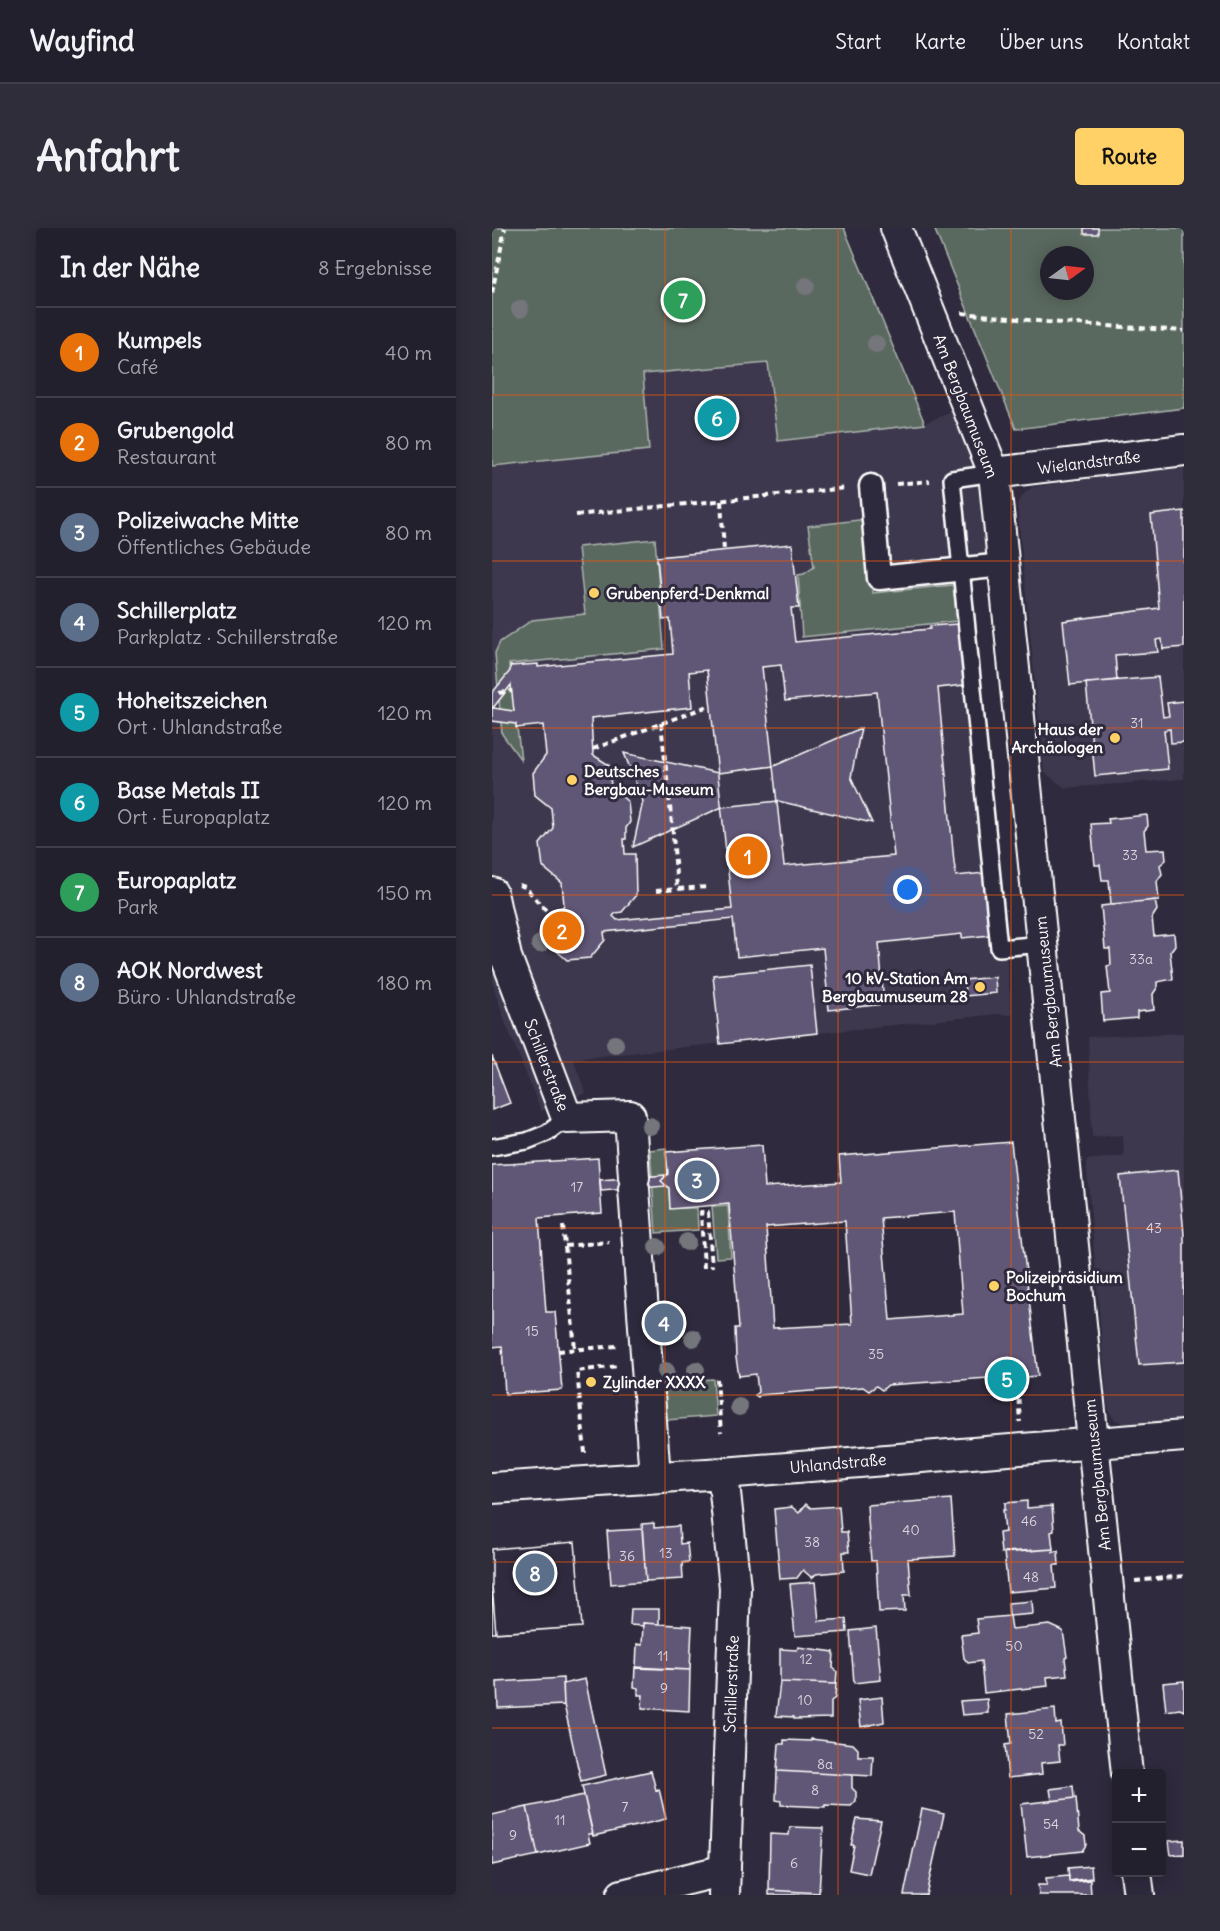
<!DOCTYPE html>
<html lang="de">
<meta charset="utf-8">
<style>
body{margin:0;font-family:Delius,sans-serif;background:#2f2d3a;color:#f1f3f6}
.controls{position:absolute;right:18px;bottom:18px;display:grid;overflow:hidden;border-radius:6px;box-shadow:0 3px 15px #0003}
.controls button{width:54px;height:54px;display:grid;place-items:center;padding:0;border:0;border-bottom:2px solid #403e4a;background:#23202e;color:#f1f3f6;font:30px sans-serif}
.compass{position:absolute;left:548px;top:18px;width:54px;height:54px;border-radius:50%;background:#23202e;box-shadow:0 3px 15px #0003;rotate:75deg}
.you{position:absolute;left:416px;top:662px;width:21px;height:21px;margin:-15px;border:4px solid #fff;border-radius:50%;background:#1a73e8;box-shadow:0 0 0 9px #1a73e833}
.badge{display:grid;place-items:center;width:39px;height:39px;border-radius:50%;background:#ffd166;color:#fff;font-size:20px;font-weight:700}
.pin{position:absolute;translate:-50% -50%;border:3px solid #fff;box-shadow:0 2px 6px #0006}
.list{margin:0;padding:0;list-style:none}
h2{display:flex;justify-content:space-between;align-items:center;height:78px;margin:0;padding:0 24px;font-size:26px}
h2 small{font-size:20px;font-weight:400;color:#a3a3aa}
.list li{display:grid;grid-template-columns:39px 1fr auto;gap:18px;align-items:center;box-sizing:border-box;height:90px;padding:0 24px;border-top:2px solid #403e4a}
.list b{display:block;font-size:22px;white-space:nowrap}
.list p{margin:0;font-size:20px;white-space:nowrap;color:#a3a3aa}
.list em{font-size:20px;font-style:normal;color:#a3a3aa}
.map{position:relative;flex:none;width:692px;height:1667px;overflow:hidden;border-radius:6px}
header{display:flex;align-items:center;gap:36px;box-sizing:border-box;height:84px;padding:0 30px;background:#23202e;border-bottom:2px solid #403e4a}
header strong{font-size:28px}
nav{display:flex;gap:33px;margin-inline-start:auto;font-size:21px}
.intro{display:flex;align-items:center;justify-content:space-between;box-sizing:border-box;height:144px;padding:0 36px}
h1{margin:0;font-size:42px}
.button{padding:15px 27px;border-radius:6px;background:#ffd166;color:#111;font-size:21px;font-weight:700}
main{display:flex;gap:36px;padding:0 36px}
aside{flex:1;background:#23202e;border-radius:6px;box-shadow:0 3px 15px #0003}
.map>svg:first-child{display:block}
</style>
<header>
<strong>Wayfind</strong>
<nav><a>Start</a><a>Karte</a><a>Über uns</a><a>Kontakt</a></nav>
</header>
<div class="intro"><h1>Anfahrt</h1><a class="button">Route</a></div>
<main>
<aside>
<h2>In der Nähe<small>8 Ergebnisse</small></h2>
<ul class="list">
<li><span class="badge" style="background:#e8710a">1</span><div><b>Kumpels</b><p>Café</p></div><em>40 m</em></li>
<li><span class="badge" style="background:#e8710a">2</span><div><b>Grubengold</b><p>Restaurant</p></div><em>80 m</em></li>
<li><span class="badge" style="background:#5c6f8a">3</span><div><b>Polizeiwache Mitte</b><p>Öffentliches Gebäude</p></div><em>80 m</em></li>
<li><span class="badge" style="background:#5c6f8a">4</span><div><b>Schillerplatz</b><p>Parkplatz · Schillerstraße</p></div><em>120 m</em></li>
<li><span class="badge" style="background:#0f9aa8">5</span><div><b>Hoheitszeichen</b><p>Ort · Uhlandstraße</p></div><em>120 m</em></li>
<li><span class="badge" style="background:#0f9aa8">6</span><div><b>Base Metals II</b><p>Ort · Europaplatz</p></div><em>120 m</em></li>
<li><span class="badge" style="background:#2e9e5b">7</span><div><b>Europaplatz</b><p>Park</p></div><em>150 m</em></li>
<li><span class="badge" style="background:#5c6f8a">8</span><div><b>AOK Nordwest</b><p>Büro · Uhlandstraße</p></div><em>180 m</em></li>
</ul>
</aside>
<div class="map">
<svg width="692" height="1667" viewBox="0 0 692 1667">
<rect width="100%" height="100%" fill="#2f2a3d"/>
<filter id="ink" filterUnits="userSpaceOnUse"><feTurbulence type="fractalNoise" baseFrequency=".0167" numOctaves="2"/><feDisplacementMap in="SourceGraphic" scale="12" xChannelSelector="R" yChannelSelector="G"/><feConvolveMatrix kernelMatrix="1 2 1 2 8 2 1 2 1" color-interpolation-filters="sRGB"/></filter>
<g filter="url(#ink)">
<path fill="#3e384e" d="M276,135L286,213L430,196L460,184L482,239L487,256L495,345L476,347L520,787L506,786L81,831L94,865L49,883L12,791L0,754V238L157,222L151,146Z
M692,238V551L573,560L552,544L525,276L531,267L540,259Z
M692,805V1192L638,1196L628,1194L622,1191L617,1182L615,1172L594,932L632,928L631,907L600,909L596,809Z"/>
<path fill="#5a695f" stroke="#acb4af" stroke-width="1.5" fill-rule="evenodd" d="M0,0H352L433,196L286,213L276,135L151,146L157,222L0,238Z
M442,0H692V180L524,201ZM557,27H593V63H557Z
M375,291L381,365L461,357L465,393L310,409L306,347L312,346L322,339L316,298Z
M163,311L172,421L17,436L29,532L10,506L3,425L8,414L40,392L93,386L86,319Z
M174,920L178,980H205L206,1002L164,1005L158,922Z
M236,978L239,1029L224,1030L220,979Z
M221,1151L224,1188L175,1192L171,1154Z"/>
<path fill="#615774" stroke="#fff" stroke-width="1.5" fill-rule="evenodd" d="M592,0H606V6H592Z
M692,283V419L671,421L670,411L664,412L666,424L623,427L625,452L578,457L571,393L667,380L659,287Z
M300,316L307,380H299L303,414L438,401V398L466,396L472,457L446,460L462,634L464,648L492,645L498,707L470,710V706L387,715L392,776L337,782L331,720L245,729L241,691L112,704L113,712L98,730L75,732L58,717L56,695L65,694V687L72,677L70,655L51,639L48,616L61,600L59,580L43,567L41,545L54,527L51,497L24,500V496L0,493V465L18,443V438L46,436V439L181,426L178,391L171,392L165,329ZM289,437L293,473L385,464L402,628L292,638L270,439ZM215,442L240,681L125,692L121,688L124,685L130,684L144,667L143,626H133L132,611H134V600L138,594L136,574L119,559L117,537L101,527L99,490L200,479L197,444ZM19,457L22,483L1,480Z
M666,449L671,489L677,488L675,475L692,473V514L679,515L678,501L672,502L676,541L603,548L594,455Z
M369,500L359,549L380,595L286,573L230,579L141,619L151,573L132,525L226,545L282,538Z
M655,587L656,598L652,603L654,622L673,621L674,632L668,637L670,646L665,653L667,672L619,676L617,652H610L608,637H603L599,596L617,595L616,591Z
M663,672L665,682L660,690L662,708L682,706L683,717L678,724L681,751L665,754V760L661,766L662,782L645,784V790L611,793L609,766L618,765L615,738L619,737L618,721H613L609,678Z
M318,737L325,805L228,816L221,747Z
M503,749L504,765L473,768L472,752Z
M0,828L18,875L0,882Z
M519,914L546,1148L496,1152V1150L396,1157L390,1162L384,1158L377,1163L371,1159L268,1167L266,1169L263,1167L266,1164L264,1146L247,1148L244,1130L243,1100H247L237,976L178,981L177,960L169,953L176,945L174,924L270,917L273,959L349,954L347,928ZM463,984L471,1086L398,1092L389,990ZM353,993L360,1096L281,1100L274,999Z
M106,930L110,985L47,990L54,1084H63L70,1162L13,1166L10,1118L0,1119V937Z
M686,942L692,1006V1134L647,1137L628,948Z
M175,947L169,953L175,958L109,963L108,952Z
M459,1271L463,1328L416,1331L419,1367H412L413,1383L387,1384L384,1333H379L375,1277Z
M535,1273V1280L560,1278L562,1303L559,1304L561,1321L509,1325L507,1305L513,1304L511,1282H513V1275Z
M314,1276L319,1280L347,1278L349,1304H355L357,1324H351L352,1343L324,1346L320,1350L311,1342L305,1350L288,1351L282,1281L300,1279L307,1285Z
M162,1295V1300L187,1298L188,1316L195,1315L197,1334L190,1335L191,1351L154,1353L150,1296Z
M150,1301L154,1353L119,1356L115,1303Z
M83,1314L90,1399L0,1405V1321Z
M83,1314L90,1399L4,1405L0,1357V1321Z
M561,1321V1324L566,1323L567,1337H562L564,1360L516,1364L512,1324Z
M323,1354L327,1393L354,1391L355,1404L303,1408L298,1356Z
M0,1357L4,1405H0Z
M540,1373L541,1386L517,1388L516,1375Z
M139,1381H167V1396L151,1395V1398L138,1397Z
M518,1388L520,1401L558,1397L571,1403L575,1429L573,1430L575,1447L555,1449L556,1458L492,1465L489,1433L476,1435L472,1430L469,1407L486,1405L484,1391Z
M151,1395L200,1398L198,1442L144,1440L145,1416L150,1417Z
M384,1400L389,1452L362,1455L358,1403Z
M306,1419L342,1424L341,1440L345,1443L344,1456L288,1454V1421L305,1422Z
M143,1439L198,1442L197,1483L150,1480L151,1467H146V1460L142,1459Z
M71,1450L72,1477L6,1480L5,1454Z
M93,1451L114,1547L89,1553L72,1477L71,1456Z
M692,1453V1483L688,1481L674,1483L671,1455Z
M288,1454L344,1456L343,1470L339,1473V1490L302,1491V1489L284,1488Z
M390,1469L392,1494L369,1499L366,1472Z
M495,1471L496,1485L470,1487L468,1473Z
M563,1481L564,1496L569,1495L571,1517H566L568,1533L549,1535L550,1546L516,1550L513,1517L519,1516L516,1486Z
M319,1511L361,1516L366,1521V1528H381L380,1548L285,1543L287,1516H292V1512L319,1513Z
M159,1543L164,1562L167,1561L174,1591L101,1608L90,1558Z
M285,1543L360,1547V1560L364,1564V1573L359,1578L333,1577V1579L289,1577V1573L284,1572Z
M581,1558L582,1570L560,1573L558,1561Z
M92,1567L101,1606H96L98,1615L46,1627L35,1579Z
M584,1570L587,1603L593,1608L594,1617L590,1623L535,1629L529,1576Z
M35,1579L46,1627L0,1637V1587Z
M430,1581L452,1586L434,1667H412Z
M365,1591L389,1593L377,1646L357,1642L362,1617H359Z
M298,1599L331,1600L327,1665L277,1662L278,1606L297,1607Z
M692,1612V1628L691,1626L679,1627L677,1613Z
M599,1638L600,1650L577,1653L576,1640Z
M577,1648V1654L598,1652L599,1667H547L546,1657H555L554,1650Z
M277,1662L327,1665V1667H277Z"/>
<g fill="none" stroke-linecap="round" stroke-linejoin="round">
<g stroke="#fff" stroke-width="20">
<path id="service" d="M502,245L460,251L507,720L551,716
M0,919L35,913L55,905L75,890"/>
</g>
<g stroke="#fff" stroke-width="27">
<path id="pedestrian" d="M379,258L387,350L511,337"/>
</g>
<g stroke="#fff" stroke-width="34">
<path id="minor" d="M404,0L502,245L635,1546
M502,245L692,222
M0,665L14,729L75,890L138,888L142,949
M142,961L163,1249
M231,1245L243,1360L232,1667
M0,1260L231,1245L692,1208
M644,1644L647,1667
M130,1667L233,1642"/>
</g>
<path stroke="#fff" stroke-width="4" stroke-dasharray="6 4.5" stroke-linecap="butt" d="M0,65L13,0
M470,85L555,94L692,103
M404,256L438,253
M229,273L232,323
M84,287L355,260
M7,465L20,463
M169,495L181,606L185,661L216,659
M101,521L219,477
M27,657L33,659L65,694
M164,663L185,661
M71,998L83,1121
M73,1018L117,1014
M212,1040L209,984H216L220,1039
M66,1123L125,1118
M525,1150L528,1194
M225,1151L229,1205
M93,1225L85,1143L127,1138
M643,1353L692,1348"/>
<use href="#service" stroke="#2f2a3d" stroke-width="15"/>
<use href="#pedestrian" stroke="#2f2a3d" stroke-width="22"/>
<use href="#minor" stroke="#2f2a3d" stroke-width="30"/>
</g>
<g fill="#74767c">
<circle cx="314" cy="58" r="9"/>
<circle cx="28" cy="81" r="9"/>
<circle cx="384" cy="116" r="9"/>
<circle cx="48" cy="716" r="9"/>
<circle cx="123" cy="816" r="9"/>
<circle cx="158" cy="898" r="9"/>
<circle cx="195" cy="1014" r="9"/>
<circle cx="165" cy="1019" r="9"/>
<circle cx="201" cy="1110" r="9"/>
<circle cx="204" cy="1142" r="9"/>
<circle cx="174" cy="1143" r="9"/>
<circle cx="247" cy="1179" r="9"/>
</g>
</g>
<path fill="none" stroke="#e8590c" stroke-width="1.5" stroke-opacity="0.55" d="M173,0V1667M346,0V1667M519,0V1667M0,167H692M0,333H692M0,500H692M0,667H692M0,834H692M0,1000H692M0,1167H692M0,1334H692M0,1500H692"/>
<g fill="#ffd166" stroke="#2f2a3d" stroke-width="2">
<circle cx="102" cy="365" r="6"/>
<circle cx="623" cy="510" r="6"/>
<circle cx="80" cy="552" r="6"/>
<circle cx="488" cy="759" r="6"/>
<circle cx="502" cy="1058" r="6"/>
<circle cx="99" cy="1154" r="6"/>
</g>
<g text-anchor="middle" stroke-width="6" stroke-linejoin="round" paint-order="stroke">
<g font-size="14" fill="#d8d5dc">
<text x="645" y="500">31</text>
<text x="638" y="632">33</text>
<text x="649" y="736">33a</text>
<text x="85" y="964">17</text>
<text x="662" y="1005">43</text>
<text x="40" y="1108">15</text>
<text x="384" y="1131">35</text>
<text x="537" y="1298">46</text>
<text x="419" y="1307">40</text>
<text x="320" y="1319">38</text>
<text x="174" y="1330">13</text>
<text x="135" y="1333">36</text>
<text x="539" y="1354">48</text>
<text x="522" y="1423">50</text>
<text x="171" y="1433">11</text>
<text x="314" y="1436">12</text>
<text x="172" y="1465">9</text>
<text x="313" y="1477">10</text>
<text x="544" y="1511">52</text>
<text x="333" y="1541">8a</text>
<text x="323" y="1567">8</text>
<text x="133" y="1584">7</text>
<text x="68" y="1597">11</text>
<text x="559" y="1601">54</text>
<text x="21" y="1612">9</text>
<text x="302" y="1640">6</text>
</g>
<g font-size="16" fill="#fff" stroke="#2f2a3d">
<text transform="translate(474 178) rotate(69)" y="6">Am Bergbaumuseum</text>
<text transform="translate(597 234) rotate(-7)" y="6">Wielandstraße</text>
<text transform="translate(556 764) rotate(-96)" y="6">Am Bergbaumuseum</text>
<text transform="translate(55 837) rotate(69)" y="6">Schillerstraße</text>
<text transform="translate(346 1235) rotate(-5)" y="6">Uhlandstraße</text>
<text transform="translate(605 1247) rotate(-96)" y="6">Am Bergbaumuseum</text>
<text transform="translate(239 1456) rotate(-88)" y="6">Schillerstraße</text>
</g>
<g font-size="16" font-weight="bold" fill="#fff" stroke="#2f2a3d" text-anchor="start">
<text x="114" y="371">Grubenpferd-Denkmal</text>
<text x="611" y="507" text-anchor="end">Haus der<tspan x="611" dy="18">Archäologen</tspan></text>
<text x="92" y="549">Deutsches<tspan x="92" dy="18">Bergbau-Museum</tspan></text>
<text x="476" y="756" text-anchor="end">10 kV-Station Am<tspan x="476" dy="18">Bergbaumuseum 28</tspan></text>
<text x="514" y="1055">Polizeipräsidium<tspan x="514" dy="18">Bochum</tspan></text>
<text x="111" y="1160">Zylinder XXXX</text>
</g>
</g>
</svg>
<div class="controls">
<button>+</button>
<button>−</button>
</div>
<svg class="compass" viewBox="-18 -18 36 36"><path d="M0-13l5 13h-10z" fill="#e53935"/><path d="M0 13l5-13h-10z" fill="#a3a3aa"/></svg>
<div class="you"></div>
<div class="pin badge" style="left:256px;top:628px;background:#e8710a">1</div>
<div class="pin badge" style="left:70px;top:703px;background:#e8710a">2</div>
<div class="pin badge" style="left:205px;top:952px;background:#5c6f8a">3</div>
<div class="pin badge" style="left:172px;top:1095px;background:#5c6f8a">4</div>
<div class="pin badge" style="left:515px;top:1151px;background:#0f9aa8">5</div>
<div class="pin badge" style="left:225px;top:190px;background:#0f9aa8">6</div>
<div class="pin badge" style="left:191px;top:72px;background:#2e9e5b">7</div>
<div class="pin badge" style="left:43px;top:1345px;background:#5c6f8a">8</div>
</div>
</main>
